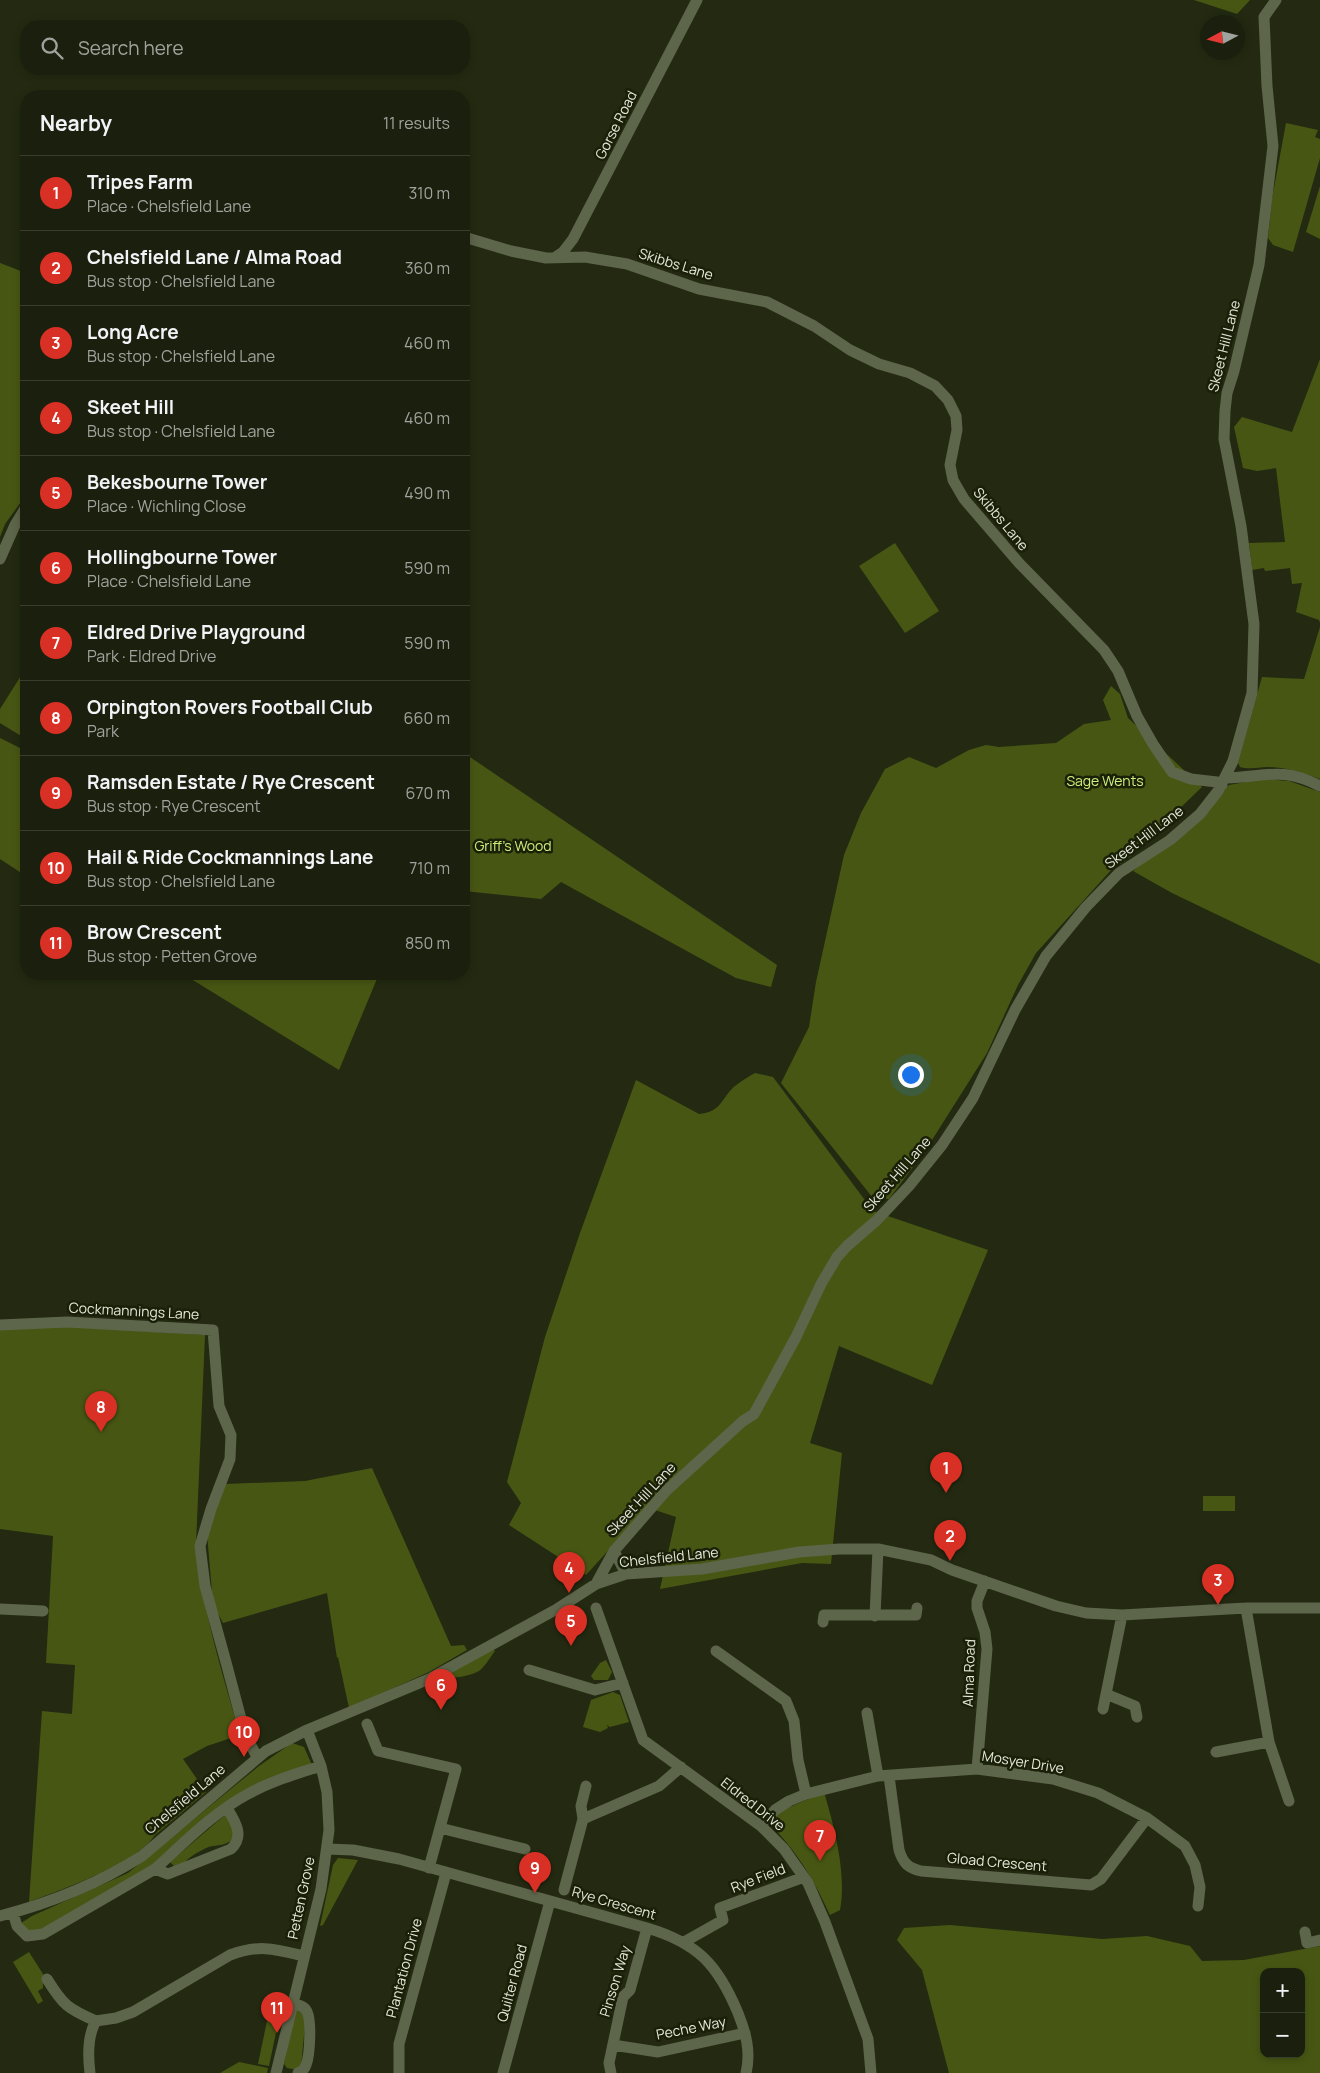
<!DOCTYPE html>
<meta charset="utf-8">
<style>
body{margin:0;font-family:Manrope,sans-serif;background:#272d1b;color:#f1f3f6}
.controls{position:absolute;right:15px;bottom:15px;display:grid;overflow:hidden;border-radius:10px;box-shadow:0 2px 8px #0003}
.controls button{width:45px;height:45px;display:grid;place-items:center;padding:0;border:0;border-bottom:1px solid #383e2e;background:#1a200d;color:#f1f3f6;font:25px sans-serif}
.compass{position:absolute;left:1200px;top:15px;width:45px;height:45px;border-radius:50%;background:#1a200d;box-shadow:0 2px 8px #0003;rotate:263deg}
.you{position:absolute;left:910px;top:1074px;width:18px;height:18px;margin:-12px;border:4px solid #fff;border-radius:50%;background:#1a73e8;box-shadow:0 0 0 8px #1a73e833}
.badge{display:grid;place-items:center;width:32px;height:32px;border-radius:50%;background:#d93025;color:#fff;font-size:16px;font-weight:700}
.pin{position:absolute;translate:-50% -41px;filter:drop-shadow(0 1px 2px #0008)}
.pin::after{content:'';position:absolute;top:26px;width:18px;height:15px;background:inherit;clip-path:polygon(0 0,100% 0,50% 100%)}
.list{margin:0;padding:0;list-style:none}
h2{display:flex;justify-content:space-between;align-items:center;height:65px;margin:0;padding:0 20px;font-size:21px}
h2 small{font-size:16px;font-weight:400;color:#9fa39d}
.list li{display:grid;grid-template-columns:32px 1fr auto;gap:15px;align-items:center;box-sizing:border-box;height:75px;padding:0 20px;border-top:1px solid #383e2e}
.list b{display:block;font-size:19px;white-space:nowrap}
.list p{margin:0;font-size:16px;white-space:nowrap;color:#9fa39d}
.list em{font-size:16px;font-style:normal;color:#9fa39d}
.icon{flex:none;width:28px;height:28px;fill:none;stroke:currentColor;stroke-width:2;stroke-linecap:round;stroke-linejoin:round}
.map{position:relative;flex:none;width:1320px;height:2073px;overflow:hidden}
.search{position:absolute;background:#1a200d;box-shadow:0 2px 8px #0003;left:20px;top:20px;width:450px;height:55px;display:flex;align-items:center;gap:12px;box-sizing:border-box;padding:0 18px;border-radius:20px;color:#9fa39d;font-size:19px}
.panel{position:absolute;background:#1a200d;box-shadow:0 2px 8px #0003;left:20px;top:90px;width:450px;height:890px;border-radius:20px}
.map>svg:first-child{display:block}
</style>
<div class="map">
<svg width="1320" height="2073" viewBox="0 0 1320 2073">
<rect width="100%" height="100%" fill="#232a11"/>
<path fill="#475713" fill-rule="evenodd" d="M1194,0H1250L1237,14Z
M1286,123L1318,130L1315,137L1320,139V158L1293,252L1273,245L1268,238L1272,199Z
M1320,186V239L1306,232Z
M0,263L26,273V495L5,524L0,537Z
M1320,359V623L1319,620L1296,612L1302,583L1292,584L1290,568L1265,571L1264,568L1252,570L1249,543L1285,542L1276,468L1257,471L1243,468L1234,427L1242,417L1292,432Z
M895,543L939,611L905,633L859,566Z
M1320,627V779C1303,773 1286,767 1268,767C1257,767 1252,770 1240,767L1238,763L1262,677L1304,679Z
M24,671L26,672V739L0,723V709Z
M1111,686L1120,694L1128,718L1202,787L1125,861L1112,869L1036,953L1018,985L987,1053L925,1151L889,1199L873,1198L781,1083L809,1027L816,982L844,855L861,813L885,769L909,757L936,768L969,750L986,745L999,747L1056,743L1084,724L1111,720L1103,700Z
M0,738L26,751V876L0,859Z
M464,753L777,965L771,987L736,978L561,882L541,899L464,891Z
M1262,779L1289,781L1320,792V964L1172,893L1133,871L1229,785Z
M183,974H379L339,1070Z
M755,1073L773,1077L873,1211L988,1250L932,1385L839,1346L810,1443L842,1453L831,1564L802,1563L660,1589L676,1517L655,1510L646,1509L586,1575L509,1525L521,1503L507,1482L545,1337L580,1233L636,1080L699,1114C722,1112 721,1098 735,1086C741,1081 748,1077 755,1073Z
M62,1326L205,1335L196,1544C202,1609 222,1672 240,1735L207,1746L183,1759L206,1792L154,1836C138,1863 60,1890 29,1902L42,1711L72,1714L75,1665L46,1663L53,1536L0,1529V1328Z
M372,1468L451,1646L464,1645L467,1650L429,1672L349,1708L338,1657L337,1658L327,1593L223,1623L213,1604L207,1533L225,1484L305,1481Z
M1203,1496H1235V1511H1203Z
M492,1648L495,1651C490,1657 484,1669 477,1672C465,1678 450,1677 438,1680Z
M606,1660L612,1672L608,1680H594L591,1676L600,1663Z
M613,1692L620,1695L629,1722L610,1727L607,1725L608,1728L600,1732L583,1727L591,1700Z
M292,1743L304,1747L312,1765L279,1775L152,1866L40,1933H28L21,1923L32,1916L128,1873L259,1766Z
M824,1792C834,1826 847,1874 840,1910L830,1915C813,1878 798,1853 769,1823L781,1811Z
M225,1815L235,1830L232,1840C225,1845 221,1845 213,1846C205,1847 185,1859 182,1866L176,1868L170,1862Z
M338,1858L358,1860L323,1925L320,1926L333,1865Z
M950,1925L1102,1939L1147,1936L1190,1946L1202,1961L1244,1960L1320,1946V2073H949L922,1970L897,1940L904,1928ZM1264,1972H1301V2054H1264Z
M29,1952L43,1974V1988L38,1991L43,2001L38,2004L13,1962Z
M298,2009L306,2014L301,2067L298,2070L287,2068L284,2064L295,2012Z
M267,2021L278,2023L269,2066L258,2064Z
M239,2062L268,2068L267,2073H220Z"/>
<g fill="none" stroke-linecap="round" stroke-linejoin="round">
<path stroke="#5d654a" stroke-width="11" d="M464,237L511,251L546,258L585,257L627,264L699,289L767,302L814,326L850,350L879,364L910,373L935,386L948,400L956,416L957,430L950,465L953,480L964,499L1019,563L1104,650L1118,671L1137,716L1153,744L1172,772L1191,779L1217,782L1222,785
M554,258L563,252L573,239L697,0
M0,559L15,525L26,507
M1226,778C1266,777 1281,766 1320,786
M0,1325L67,1322L213,1330L219,1406L231,1435L230,1459L211,1509L200,1546L205,1586L227,1666L245,1734L257,1757
M614,1551L626,1574
M596,1584L614,1551L666,1491L743,1421L754,1414L796,1337L821,1284L837,1257L847,1246L877,1220L909,1186L942,1145L973,1098L1015,1010L1046,956L1086,907L1119,873L1170,840L1200,814L1218,791L1233,761L1252,693L1254,624L1241,526L1224,439L1225,411L1227,393L1234,371L1259,265L1273,146L1267,86L1264,17L1276,0
M596,1608L643,1740L761,1826L784,1849L808,1883L825,1922L868,2039L871,2073
M1246,1608L1269,1742L1289,1801
M0,1609L43,1611
M875,1616L878,1549
M823,1622L824,1615H916L917,1608
M716,1651L786,1701L794,1721L798,1760L806,1794
M529,1670L595,1690L623,1683
M1106,1694L1135,1706L1137,1717
M1103,1709L1122,1615
M867,1713L878,1776
M367,1724L378,1751L456,1769L429,1868
M1216,1752L1269,1742
M977,1769L987,1649L985,1632L977,1608V1601L985,1581
M889,1776L899,1850C903,1863 908,1868 921,1871L1091,1885L1101,1879L1147,1818
M583,1819L581,1806L586,1786
M761,1826L775,1810L789,1801L806,1794L878,1776L977,1769L1053,1779L1098,1793L1147,1818L1185,1846L1195,1865L1200,1887L1198,1906
M440,1828L525,1849
M327,1849L353,1850L399,1859L647,1928C698,1943 718,1965 738,2013C746,2033 751,2052 746,2073
M155,1869C184,1843 214,1812 248,1794C271,1781 296,1774 321,1766
M564,1890L583,1819L659,1786L681,1767
M13,1913L17,1926L27,1936L43,1934L155,1869L168,1874L231,1849C245,1836 235,1821 227,1808
M0,1916C50,1903 98,1884 142,1856L266,1751L307,1730L429,1679L557,1609L596,1584L626,1574L702,1569L799,1552L839,1549H878L931,1560L952,1570L1056,1606L1086,1613L1122,1615L1246,1608H1320
M1305,1932L1307,1943L1320,1940
M684,1942L723,1920L720,1908L804,1877
M47,1979C63,2005 68,2009 96,2021
M292,2003C297,2005 303,2005 306,2010C312,2018 310,2055 306,2065C305,2069 302,2071 298,2073
M613,2045L658,2052L745,2033
M90,2073C88,2057 87,2036 96,2021L116,2018L133,2012L230,1955C259,1944 275,1949 304,1956
M276,2073L321,1889L329,1830L327,1792L321,1766L307,1730
M399,2073V2044L446,1873
M503,2073L550,1901
M611,2073L609,2063L623,1997L630,1990L647,1928"/>
</g>
<g text-anchor="middle" stroke-width="5" stroke-linejoin="round" paint-order="stroke">
<g font-size="14" fill="#e4e9da" stroke="#1a2008">
<text transform="translate(616 125) rotate(-63)" y="5">Gorse Road</text>
<text transform="translate(676 264) rotate(17)" y="5">Skibbs Lane</text>
<text transform="translate(1224 346) rotate(-76)" y="5">Skeet Hill Lane</text>
<text transform="translate(1001 519) rotate(50)" y="5">Skibbs Lane</text>
<text transform="translate(1144 837) rotate(-37)" y="5">Skeet Hill Lane</text>
<text transform="translate(897 1174) rotate(-49)" y="5">Skeet Hill Lane</text>
<text transform="translate(134 1311) rotate(3)" y="5">Cockmannings Lane</text>
<text transform="translate(641 1499) rotate(-47)" y="5">Skeet Hill Lane</text>
<text transform="translate(669 1557) rotate(-6)" y="5">Chelsfield Lane</text>
<text transform="translate(969 1673) rotate(-88)" y="5">Alma Road</text>
<text transform="translate(1023 1762) rotate(9)" y="5">Mosyer Drive</text>
<text transform="translate(185 1799) rotate(-40)" y="5">Chelsfield Lane</text>
<text transform="translate(753 1804) rotate(38)" y="5">Eldred Drive</text>
<text transform="translate(997 1862) rotate(5)" y="5">Gload Crescent</text>
<text transform="translate(758 1878) rotate(-21)" y="5">Rye Field</text>
<text transform="translate(301 1898) rotate(-78)" y="5">Petten Grove</text>
<text transform="translate(614 1903) rotate(16)" y="5">Rye Crescent</text>
<text transform="translate(404 1968) rotate(-75)" y="5">Plantation Drive</text>
<text transform="translate(615 1981) rotate(-73)" y="5">Pinson Way</text>
<text transform="translate(512 1983) rotate(-75)" y="5">Quilter Road</text>
<text transform="translate(691 2028) rotate(-11)" y="5">Peche Way</text>
</g>
<g font-size="14" fill="#cfee7b" stroke="#1a2008">
<text x="1105" y="786">Sage Wents</text>
<text x="513" y="851">Griff's Wood</text>
</g>
</g>
</svg>
<div class="controls">
<button>+</button>
<button>−</button>
</div>
<svg class="compass" viewBox="-18 -18 36 36"><path d="M0-13l5 13h-10z" fill="#e53935"/><path d="M0 13l5-13h-10z" fill="#9fa39d"/></svg>
<div class="you"></div>
<div class="pin badge" style="left:946px;top:1493px">1</div>
<div class="pin badge" style="left:950px;top:1561px">2</div>
<div class="pin badge" style="left:1218px;top:1605px">3</div>
<div class="pin badge" style="left:569px;top:1593px">4</div>
<div class="pin badge" style="left:571px;top:1646px">5</div>
<div class="pin badge" style="left:441px;top:1710px">6</div>
<div class="pin badge" style="left:820px;top:1861px">7</div>
<div class="pin badge" style="left:101px;top:1432px">8</div>
<div class="pin badge" style="left:535px;top:1893px">9</div>
<div class="pin badge" style="left:244px;top:1757px">10</div>
<div class="pin badge" style="left:277px;top:2033px">11</div>
<div class="search"><svg class="icon" aria-label="search" viewBox="0 0 24 24"><circle cx="10" cy="10" r="6"/><path d="M15 15l6 6"/></svg>Search here</div>
<section class="panel">
<h2>Nearby<small>11 results</small></h2>
<ul class="list">
<li><span class="badge">1</span><div><b>Tripes Farm</b><p>Place · Chelsfield Lane</p></div><em>310 m</em></li>
<li><span class="badge">2</span><div><b>Chelsfield Lane / Alma Road</b><p>Bus stop · Chelsfield Lane</p></div><em>360 m</em></li>
<li><span class="badge">3</span><div><b>Long Acre</b><p>Bus stop · Chelsfield Lane</p></div><em>460 m</em></li>
<li><span class="badge">4</span><div><b>Skeet Hill</b><p>Bus stop · Chelsfield Lane</p></div><em>460 m</em></li>
<li><span class="badge">5</span><div><b>Bekesbourne Tower</b><p>Place · Wichling Close</p></div><em>490 m</em></li>
<li><span class="badge">6</span><div><b>Hollingbourne Tower</b><p>Place · Chelsfield Lane</p></div><em>590 m</em></li>
<li><span class="badge">7</span><div><b>Eldred Drive Playground</b><p>Park · Eldred Drive</p></div><em>590 m</em></li>
<li><span class="badge">8</span><div><b>Orpington Rovers Football Club</b><p>Park</p></div><em>660 m</em></li>
<li><span class="badge">9</span><div><b>Ramsden Estate / Rye Crescent</b><p>Bus stop · Rye Crescent</p></div><em>670 m</em></li>
<li><span class="badge">10</span><div><b>Hail &amp; Ride Cockmannings Lane</b><p>Bus stop · Chelsfield Lane</p></div><em>710 m</em></li>
<li><span class="badge">11</span><div><b>Brow Crescent</b><p>Bus stop · Petten Grove</p></div><em>850 m</em></li>
</ul>
</section>
</div>
